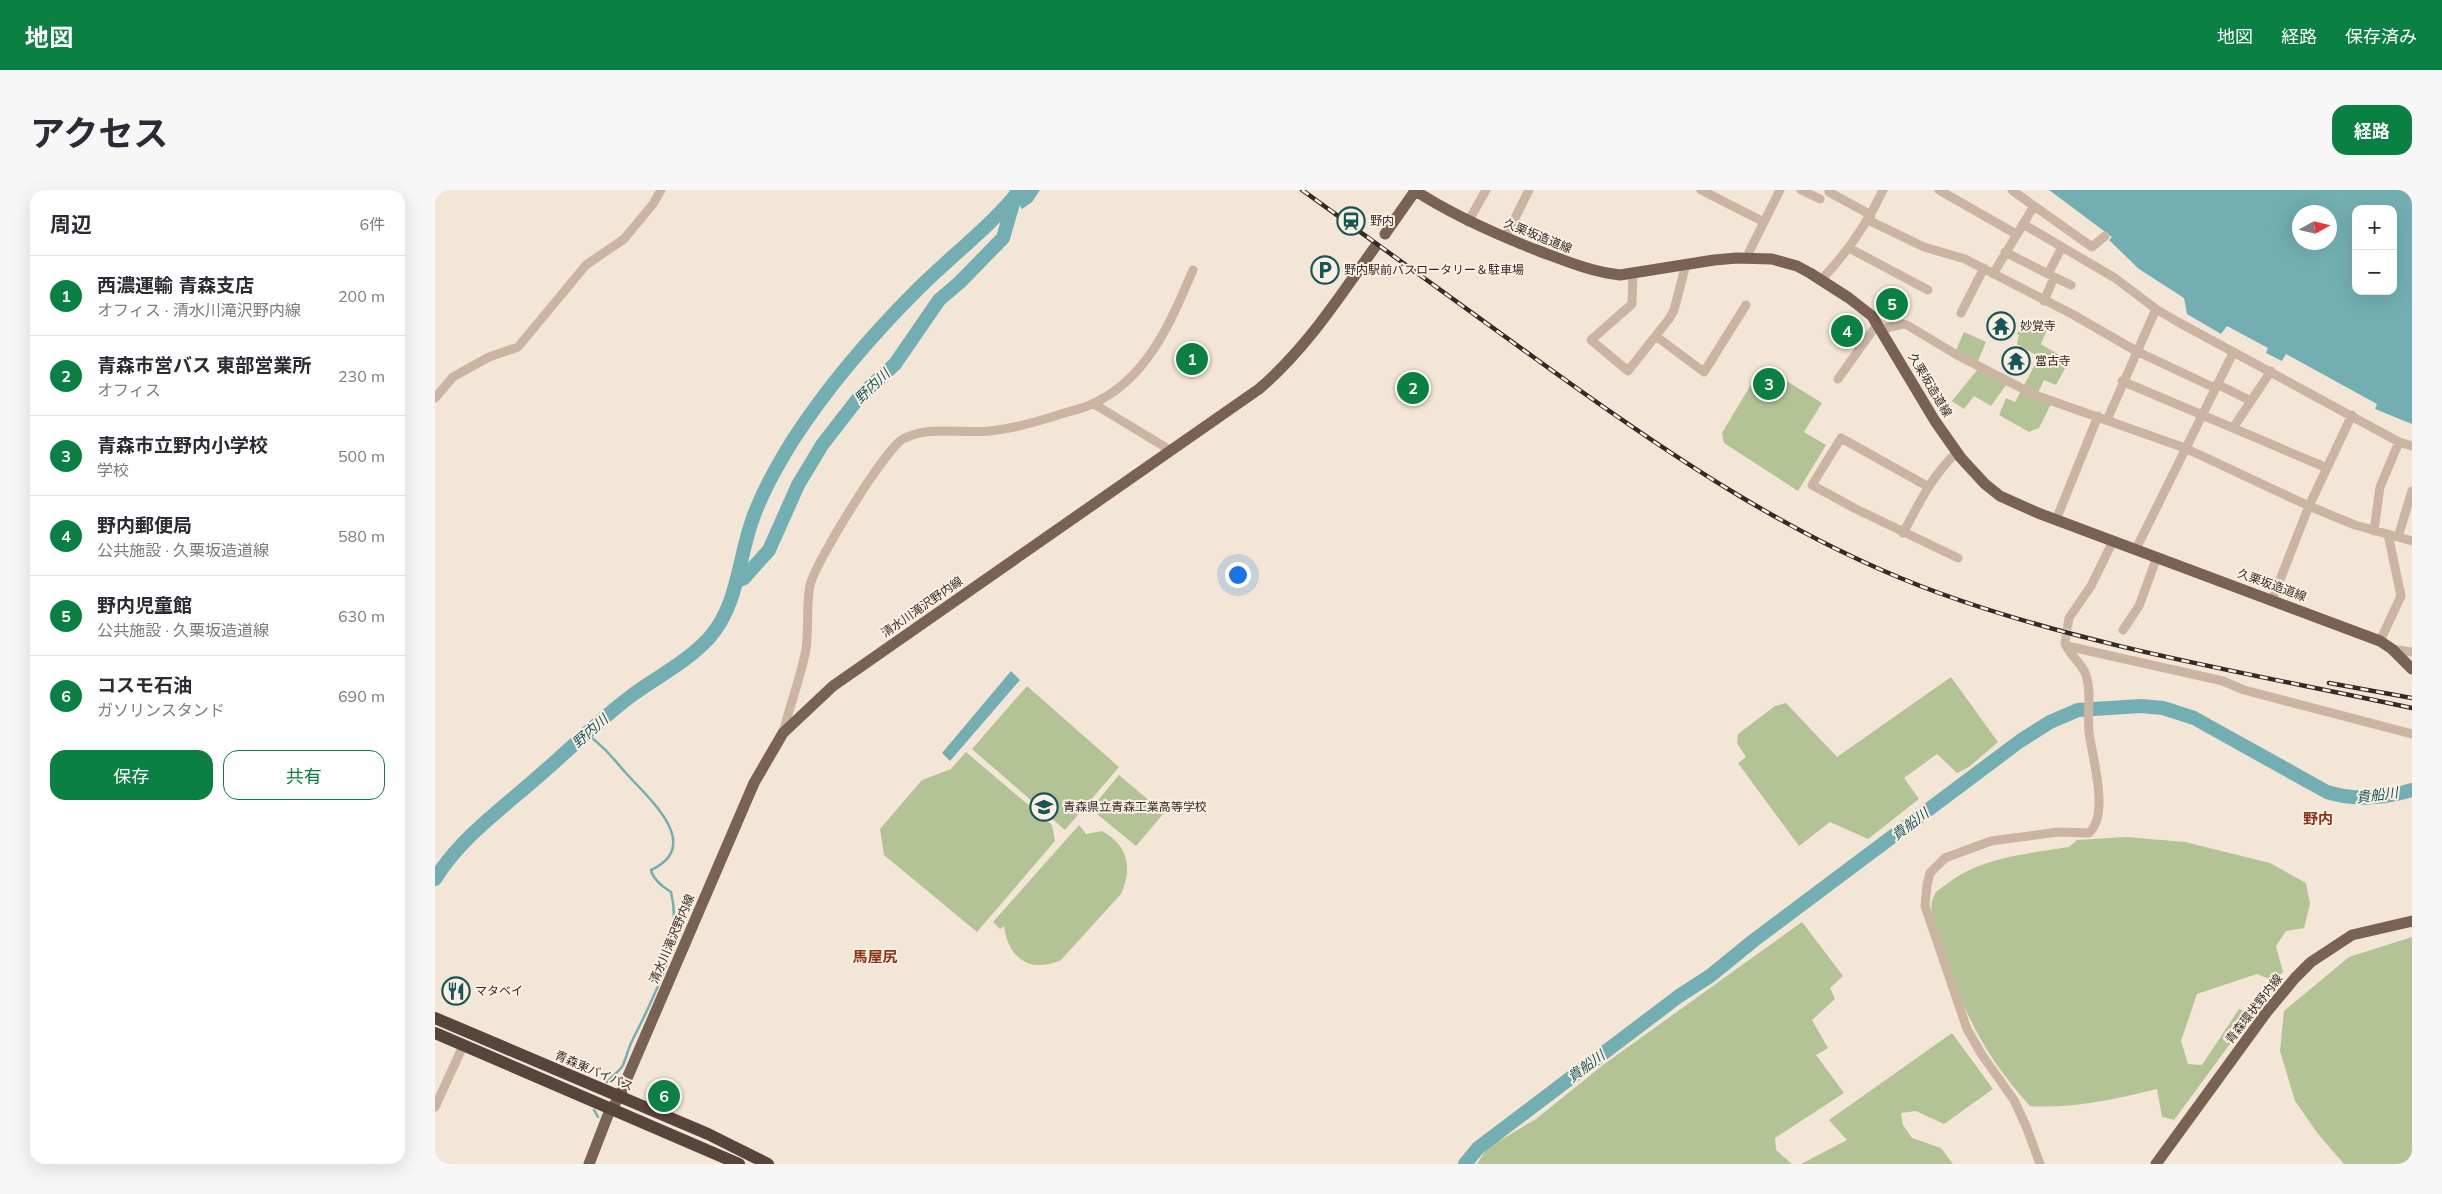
<!DOCTYPE html>
<html lang="ja">
<meta charset="utf-8">
<style>
body{margin:0;font-family:Mulish,"Noto Sans JP",sans-serif;background:#f7f7f7;color:#2b2b33}
.controls{position:absolute;right:15px;top:15px;display:grid;overflow:hidden;border-radius:10px;box-shadow:0 5px 20px #0002}
.controls button{width:45px;height:45px;display:grid;place-items:center;padding:0;border:0;border-bottom:1px solid #e1e1e2;background:#fff;color:#2b2b33;font:25px sans-serif}
.compass{position:absolute;left:1857px;top:15px;width:45px;height:45px;border-radius:50%;background:#fff;box-shadow:0 5px 20px #0002;rotate:82deg}
.you{position:absolute;left:802px;top:384px;width:18px;height:18px;margin:-12px;border:4px solid #fff;border-radius:50%;background:#1a73e8;box-shadow:0 0 0 8px #1a73e833}
.badge{display:grid;place-items:center;width:32px;height:32px;border-radius:50%;background:#0b8043;color:#fff;font-size:16px;font-weight:700}
.pin{position:absolute;translate:-50% -50%;border:2px solid #fff;box-shadow:0 1px 5px #0006}
.list{margin:0;padding:0;list-style:none}
h2{display:flex;justify-content:space-between;align-items:center;height:65px;margin:0;padding:0 20px;font-size:21px}
h2 small{font-size:16px;font-weight:400;color:#7c7c81}
.list li{display:grid;grid-template-columns:32px 1fr auto;gap:15px;align-items:center;box-sizing:border-box;height:80px;padding:0 20px;border-top:1px solid #e1e1e2}
.list b{display:block;font-size:19px;white-space:nowrap}
.list p{margin:0;font-size:16px;white-space:nowrap;color:#7c7c81}
.list em{font-size:16px;font-style:normal;color:#7c7c81}
.actions{display:flex;gap:10px;padding:15px 20px}
.actions a{flex:1;padding:11px 0;border:1px solid #0b8043;border-radius:15px;text-align:center;font-size:18px;color:#0b8043}
.actions .main{background:#0b8043;color:#fff}
.map{position:relative;flex:none;width:1977px;height:974px;overflow:hidden;border-radius:15px}
header{display:flex;align-items:center;gap:30px;box-sizing:border-box;height:70px;padding:0 25px;background:#0b8043;color:#fff}
header strong{font-size:24px}
nav{display:flex;gap:28px;margin-inline-start:auto;font-size:18px}
.intro{display:flex;align-items:center;justify-content:space-between;box-sizing:border-box;height:120px;padding:0 30px}
h1{margin:0;font-size:35px}
.button{padding:12px 22px;border-radius:15px;background:#0b8043;color:#fff;font-size:18px;font-weight:700}
main{display:flex;gap:30px;padding:0 30px}
aside{flex:1;background:#fff;border-radius:15px;box-shadow:0 5px 20px #0002}
.map>svg:first-child{display:block}
</style>
<header>
<strong>地図</strong>
<nav><a>地図</a><a>経路</a><a>保存済み</a></nav>
</header>
<div class="intro"><h1>アクセス</h1><a class="button">経路</a></div>
<main>
<aside>
<h2>周辺<small>6件</small></h2>
<ul class="list">
<li><span class="badge">1</span><div><b>西濃運輸 青森支店</b><p>オフィス · 清水川滝沢野内線</p></div><em>200 m</em></li>
<li><span class="badge">2</span><div><b>青森市営バス 東部営業所</b><p>オフィス</p></div><em>230 m</em></li>
<li><span class="badge">3</span><div><b>青森市立野内小学校</b><p>学校</p></div><em>500 m</em></li>
<li><span class="badge">4</span><div><b>野内郵便局</b><p>公共施設 · 久栗坂造道線</p></div><em>580 m</em></li>
<li><span class="badge">5</span><div><b>野内児童館</b><p>公共施設 · 久栗坂造道線</p></div><em>630 m</em></li>
<li><span class="badge">6</span><div><b>コスモ石油</b><p>ガソリンスタンド</p></div><em>690 m</em></li>
</ul>
<div class="actions"><a class="main">保存</a><a>共有</a></div>
</aside>
<div class="map">
<svg width="1977" height="974" viewBox="0 0 1977 974">
<rect width="100%" height="100%" fill="#f3e6d6"/>
<path fill="#b3c395" d="M1589,132L1612,140L1606,154L1634,171L1621,195L1609,190L1601,207L1616,214L1604,238L1594,242L1564,225L1571,208L1580,212L1604,167L1582,154L1584,145L1582,144Z
M1529,142L1551,152L1543,171L1521,160Z
M1327,176L1387,213L1369,242L1391,255L1363,301L1289,253L1287,243Z
M1543,179L1571,195L1556,216L1539,206L1529,219L1517,211Z
M1516,487L1563,552L1534,577L1522,583L1502,564L1469,588L1484,609L1433,649L1395,632L1364,656L1303,573L1311,567L1302,553L1303,544L1340,516L1351,513L1402,567Z
M592,496L684,577L630,640L537,559Z
M531,562L617,635L620,651L542,742L449,665L445,639L487,590L516,579Z
M684,585L729,623L701,656L656,619Z
M644,635L651,644L667,641C693,655 698,678 686,704L626,770C595,784 573,768 569,736L565,739L558,732Z
M1691,647L1750,652L1835,673L1871,693L1875,714L1869,738L1851,741L1841,756L1848,782L1839,791L1822,784L1762,804L1746,851L1753,874L1767,875L1804,819L1817,824L1739,930L1727,927L1722,899C1680,909 1638,919 1595,916C1550,867 1524,815 1505,751C1501,736 1491,719 1500,704C1502,700 1508,697 1512,694C1546,667 1592,664 1634,657L1642,650Z
M1367,732L1408,786L1395,798L1400,809L1377,830L1393,858L1381,865L1409,903L1340,948L1341,960L1357,974H1042L1052,958L1101,929L1168,875Z
M1977,747V974H1909L1883,944L1860,911L1845,861L1849,821L1914,767Z
M1517,843L1558,899L1509,934L1481,921L1466,923L1468,935L1477,948L1506,958L1518,974H1366L1412,950L1394,930Z"/>
<path fill="#73afb2" fill-rule="evenodd" d="M574,0H605L597,12L587,19Z
M1614,0H1977V234L1940,219L1942,214L1851,164L1847,171L1831,163L1833,158L1792,136L1786,144L1752,124L1749,108L1704,79L1674,50L1677,47ZM1921,19H1958V101H1921ZM1864,22H1894V52H1864Z
M576,481L585,490L515,571L507,563Z"/>
<g fill="none" stroke-linecap="round" stroke-linejoin="round">
<path stroke="#73afb2" stroke-width="2.5" d="M152,544C169,557 176,566 190,582C212,607 270,655 216,680C218,690 228,697 236,702C249,755 218,808 196,853C193,860 191,868 188,875C185,881 177,886 172,892
M159,920L163,927"/>
<path stroke="#73afb2" stroke-width="14" d="M302,391L309,388L334,360L363,295L387,255L425,206L460,174L504,110L525,92L568,48L579,10
M0,689C26,647 69,617 105,585C135,559 164,530 196,506C222,487 252,472 274,448C304,414 303,368 318,328C328,300 343,274 358,250C393,196 437,145 482,100C516,66 555,37 585,0
M1030,974L1043,958L1244,806L1275,786L1318,751L1585,551L1615,532L1643,520L1706,516L1728,518L1759,528L1892,602C1921,611 1948,609 1977,600"/>
<path stroke="#cdc0b3" stroke-width="9" stroke-dasharray="9 4.5" stroke-linecap="butt" d="M1630,453L1633,434"/>
<path stroke="#cbb5a2" stroke-width="9" d="M1266,0L1329,32
M1366,0L1385,9
M1504,0L1581,44
M1394,2L1436,25
M1599,16L1657,57L1670,46
M1433,30L1489,57L1530,69L1637,124L1701,161L1780,198
M1033,32L1051,0
M1588,34L1680,88L1721,119L1743,132L1964,252L1977,256
M1070,48L1094,0
M1414,58L1493,100
M1570,62L1619,87L1609,111
M1313,69L1314,62L1345,0
M1198,83L1197,114L1156,150L1193,181L1234,129L1239,120L1251,74
M1558,84L1599,16L1577,0
M1613,84L1627,57
M1619,87L1636,95
M1386,90C1412,63 1432,34 1448,0
M1526,123L1549,78
M1447,139L1468,134L1472,135L1522,165L1600,205L1750,258L1874,316L1920,335L1977,351
M1222,147L1269,182L1311,115
M1403,189L1443,133
M1687,191L1892,278
M1782,194L1816,211
M0,208L18,187L54,167L83,157L151,75L189,49L218,14L226,0
M659,214L735,260
M1672,230L1721,119
M1798,238L1836,181
M1492,296L1406,248L1377,295L1421,319L1523,368
M1621,330L1663,226
M1939,341L1945,297L1964,252
M1468,343C1485,312 1496,287 1522,262
M1963,347L1977,301
M1701,359L1798,163
M1837,410L1874,316L1917,225
M1633,434L1634,428L1656,396L1678,351
M1688,440L1704,416L1722,367
M1945,451L1966,406L1953,344
M1632,456L1788,491L1809,500L1977,544
M1957,459L1977,462
M348,543C355,514 366,487 371,459C374,438 371,415 375,395C380,373 450,259 468,249C493,235 526,244 554,241C577,239 601,232 623,225C635,221 648,219 659,213C713,188 736,131 758,80
M0,917L28,856
M1605,974L1591,936L1579,910L1547,865L1532,839L1490,716L1492,695L1495,683L1510,668L1556,651L1623,642L1654,643C1675,624 1657,567 1654,542C1652,524 1657,503 1651,485C1647,473 1634,465 1630,453"/>
<path stroke="#796154" stroke-width="11" d="M979,0C1019,26 1060,44 1104,61C1131,71 1156,82 1185,85L1279,70L1302,68L1337,69L1362,76L1375,83L1414,108L1437,126L1500,231L1526,268L1550,294L1565,306L1603,323L1945,451L1957,459L1977,479
M950,44L980,1
M154,974L173,925L184,907L319,593L348,543L398,496L824,199C872,158 904,107 940,57
M1721,974L1831,823L1860,788L1876,772L1917,745L1977,731"/>
<path stroke="#57443b" stroke-width="12" d="M0,828L273,944L333,974
M0,843L304,974"/>
<g stroke="#352a25" stroke-width="4.5">
<path id="rail" d="M867,0C950,59 1032,120 1115,179C1236,266 1363,352 1504,403C1656,458 1819,484 1977,518
M1894,493L1977,508"/>
</g>
<use href="#rail" stroke="#faf0e3" stroke-width="2.5" stroke-dasharray="8" stroke-linecap="butt"/>
</g>
<defs>
<g id="station-ring" transform="scale(1.4375)"><circle r="9.5" fill="#faf0e3" stroke="#17555a" stroke-width="1.5"/><path d="M-3-6H3Q5-6 5-4V2Q5 4 3 4L4.5 6H3L1.5 4h-3L-3 6H-4.5L-3 4Q-5 4-5 2V-4Q-5-6-3-6ZM-3.5-4v3h7v-3ZM-3.5 1v1.5H-2V1ZM2 1v1.5H3.5V1Z" fill="#17555a"/></g>
<g id="parking-ring" transform="scale(1.4375)"><circle r="9.5" fill="#faf0e3" stroke="#17555a" stroke-width="1.5"/><path d="M-3.5-5.5H1a3.5 3.5 0 0 1 0 7H-1V5.5H-3.5ZM-1-3.4V-.6H.8a1.4 1.4 0 0 0 0-2.8Z" fill="#17555a"/></g>
<g id="temple-ring" transform="scale(1.4375)"><circle r="9.5" fill="#faf0e3" stroke="#17555a" stroke-width="1.5"/><path d="M0-6L5-2H3V0L6.5 2.5H4V6H1.5V3h-3V6H-4V2.5H-6.5L-3 0V-2H-5Z" fill="#17555a"/></g>
<g id="school-ring" transform="scale(1.4375)"><circle r="9.5" fill="#faf0e3" stroke="#17555a" stroke-width="1.5"/><path d="M0-5L7-2L0 1L-7-2ZM-4 1L0 2.5L4 1V4Q0 6-4 4Z" fill="#17555a"/></g>
<g id="restaurant-ring" transform="scale(1.4375)"><circle r="9.5" fill="#faf0e3" stroke="#17555a" stroke-width="1.5"/><path d="M-5-6h1v4h1v-4h1v4h1v-4h1v5L-1.5 .5V6h-2V.5L-5-1ZM5-6V6H3V1.5H1.5Q1.5-4 5-6Z" fill="#17555a"/></g>
</defs>
<g fill-rule="evenodd">
<use href="#station-ring" x="916" y="31"/>
<use href="#parking-ring" x="890" y="80"/>
<use href="#temple-ring" x="1566" y="136"/>
<use href="#temple-ring" x="1581" y="171"/>
<use href="#school-ring" x="609" y="617"/>
<use href="#restaurant-ring" x="21" y="801"/>
</g>
<g text-anchor="middle" stroke-width="4" stroke-linejoin="round" paint-order="stroke">
<g font-size="12" fill="#352a25" stroke="#faf0e3" text-anchor="start">
<text x="935" y="35">野内</text>
<text x="909" y="84">野内駅前バスロータリー＆駐車場</text>
<text x="1585" y="140">妙覚寺</text>
<text x="1600" y="175">當古寺</text>
<text x="628" y="621">青森県立青森工業高等学校</text>
<text x="40" y="805">マタベイ</text>
</g>
<g font-size="12" fill="#352a25" stroke="#faf0e3">
<text transform="translate(1103 46) rotate(22)" y="4">久栗坂造道線</text>
<text transform="translate(1495 195) rotate(59)" y="4">久栗坂造道線</text>
<text transform="translate(1837 395) rotate(20)" y="4">久栗坂造道線</text>
<text transform="translate(487 417) rotate(-35)" y="4">清水川滝沢野内線</text>
<text transform="translate(237 749) rotate(-67)" y="4">清水川滝沢野内線</text>
<text transform="translate(1819 819) rotate(-52)" y="4">青森環状野内線</text>
<text transform="translate(159 881) rotate(23)" y="4">青森東バイパス</text>
</g>
<g font-size="14" font-style="italic" fill="#17555a" stroke="#faf0e3">
<text transform="translate(437 196) rotate(-44)" y="5">野内川</text>
<text transform="translate(155 541) rotate(-41)" y="5">野内川</text>
<text transform="translate(1942 605) rotate(-7)" y="5">貴船川</text>
<text transform="translate(1475 634) rotate(-37)" y="5">貴船川</text>
<text transform="translate(1151 876) rotate(-36)" y="5">貴船川</text>
</g>
<g font-size="15" font-weight="bold" fill="#8b3418" stroke="#faf0e3">
<text x="1883" y="634">野内</text>
<text x="440" y="772">馬屋尻</text>
</g>
</g>
</svg>
<div class="controls">
<button>+</button>
<button>−</button>
</div>
<svg class="compass" viewBox="-18 -18 36 36"><path d="M0-13l5 13h-10z" fill="#e53935"/><path d="M0 13l5-13h-10z" fill="#7c7c81"/></svg>
<div class="you"></div>
<div class="pin badge" style="left:757px;top:169px">1</div>
<div class="pin badge" style="left:978px;top:198px">2</div>
<div class="pin badge" style="left:1334px;top:194px">3</div>
<div class="pin badge" style="left:1412px;top:141px">4</div>
<div class="pin badge" style="left:1457px;top:114px">5</div>
<div class="pin badge" style="left:229px;top:906px">6</div>
</div>
</main>
